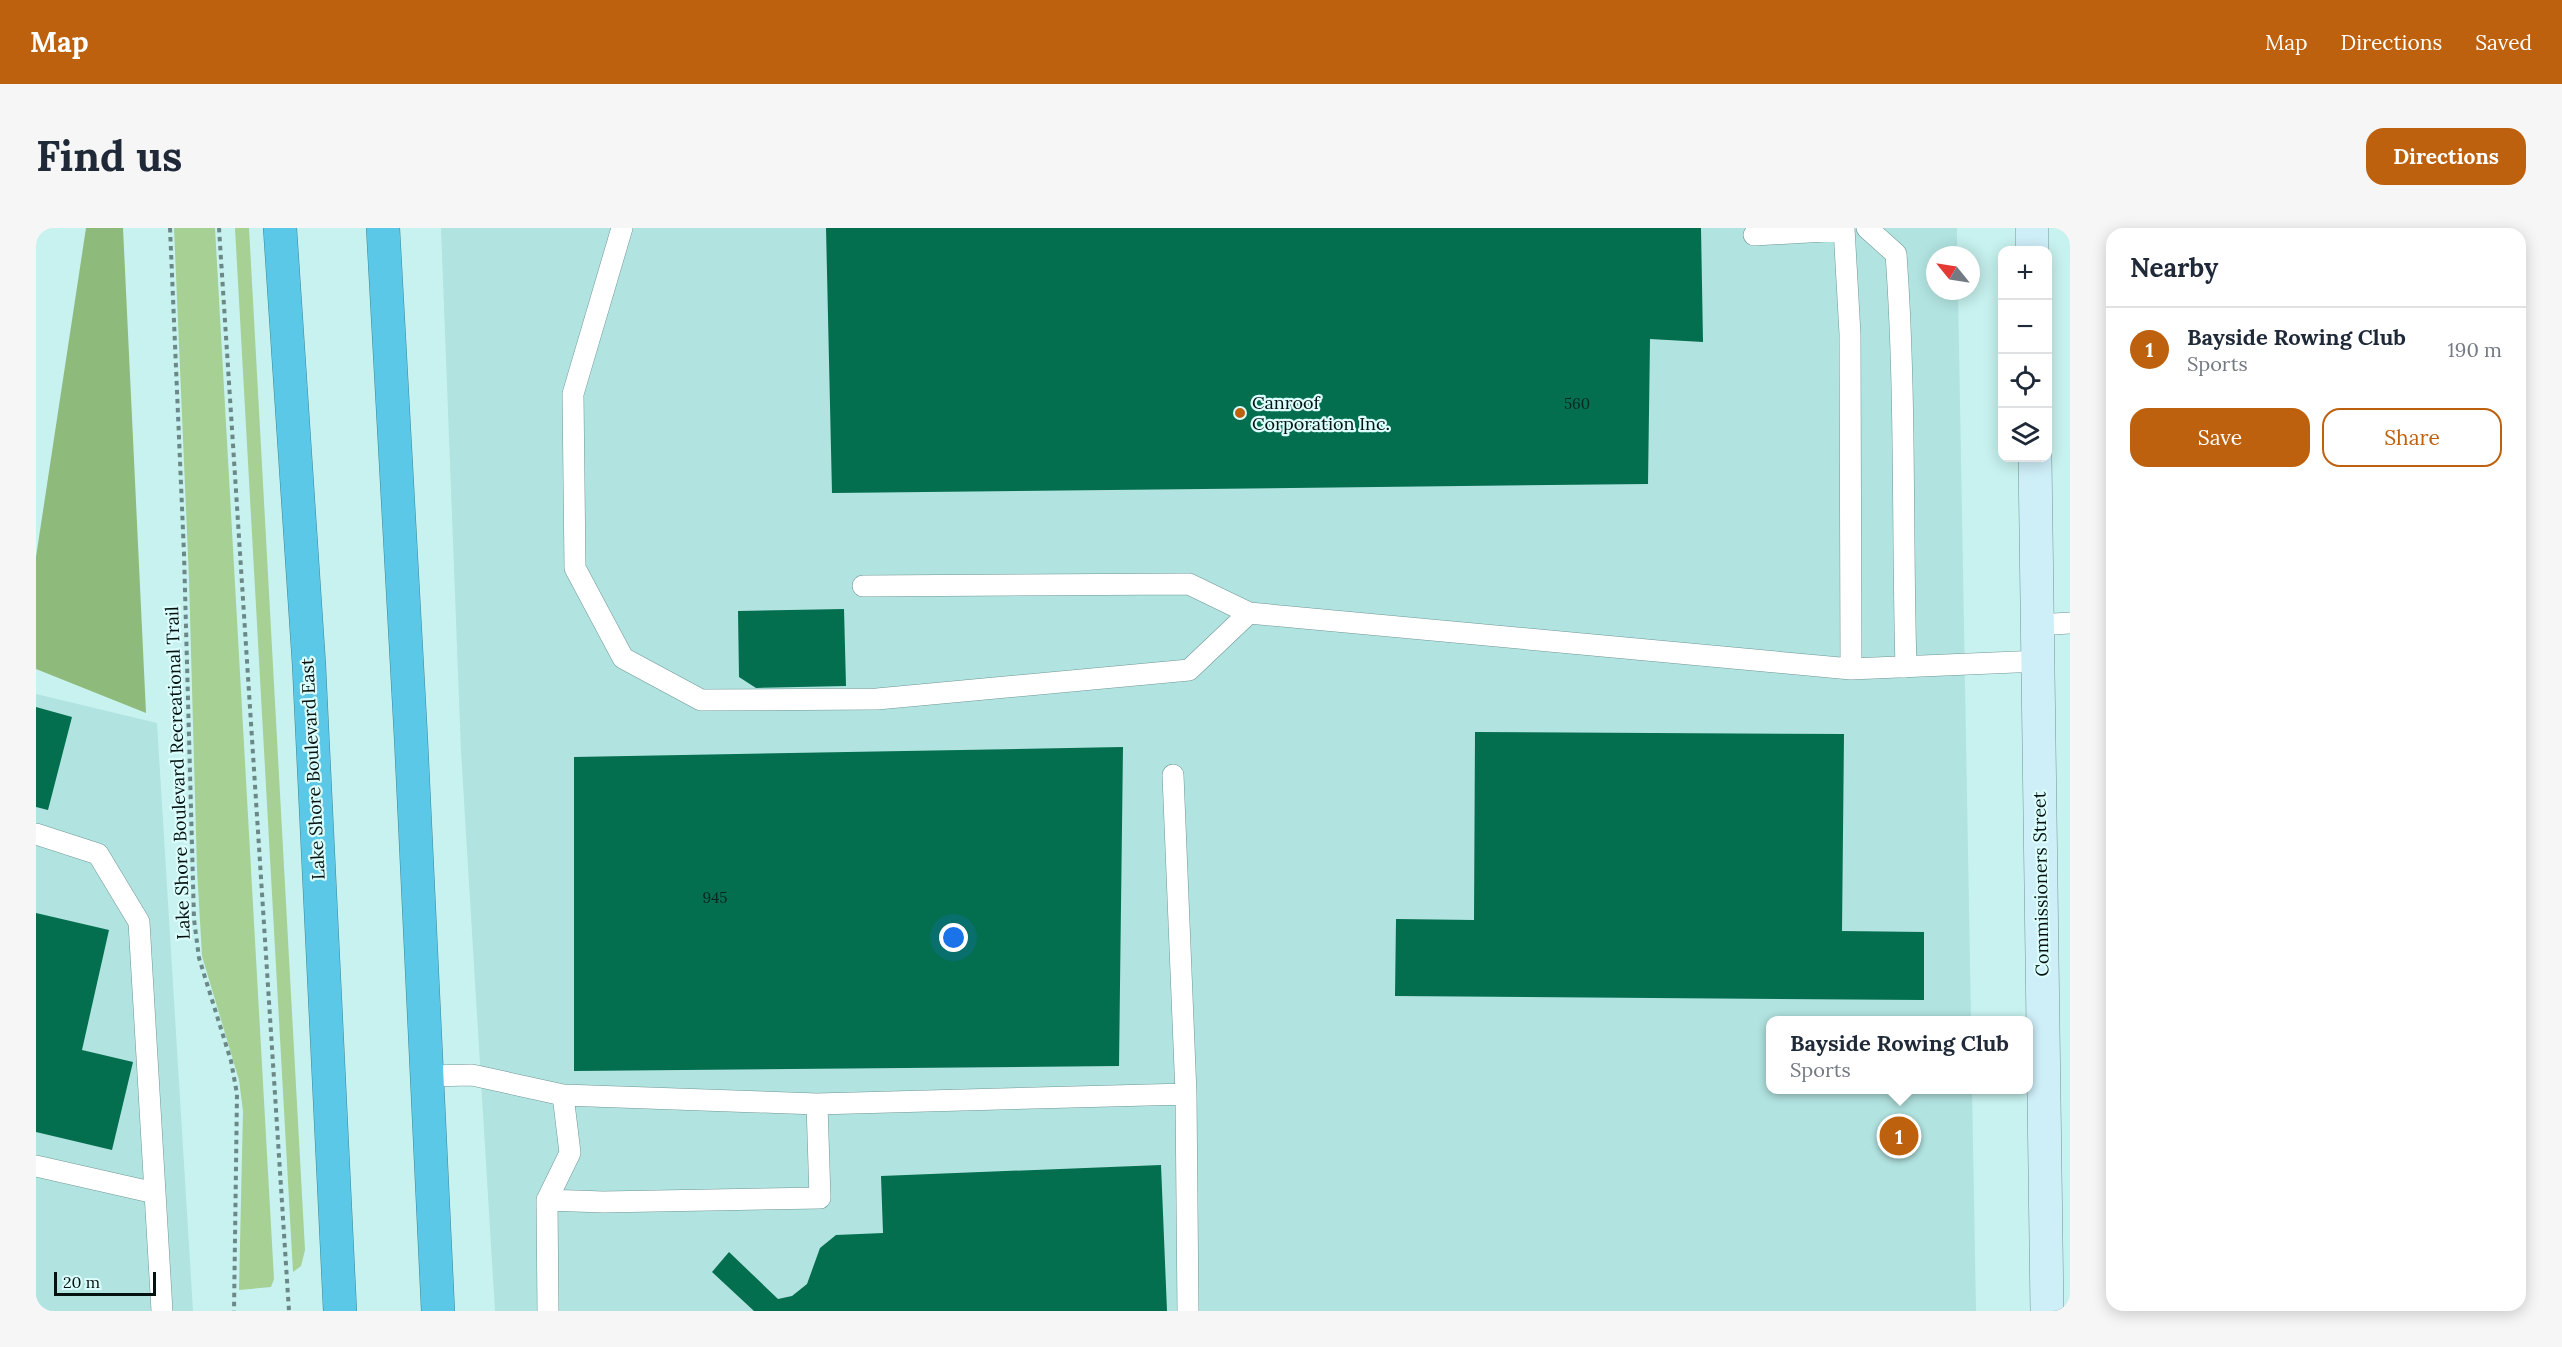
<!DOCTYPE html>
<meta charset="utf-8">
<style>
body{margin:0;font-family:Lora,serif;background:#f6f6f7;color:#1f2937}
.controls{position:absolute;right:18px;top:18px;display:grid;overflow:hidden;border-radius:12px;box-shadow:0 3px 15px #0003}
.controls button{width:54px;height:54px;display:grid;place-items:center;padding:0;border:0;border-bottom:2px solid #e0e1e3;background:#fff;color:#1f2937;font:30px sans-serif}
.compass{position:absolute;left:1890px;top:18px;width:54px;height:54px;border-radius:50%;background:#fff;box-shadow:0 3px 15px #0003;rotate:300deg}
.scale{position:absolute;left:18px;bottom:15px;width:102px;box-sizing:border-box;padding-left:6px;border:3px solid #031110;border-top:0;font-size:16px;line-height:21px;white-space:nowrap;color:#031110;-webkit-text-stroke:4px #dbfdfb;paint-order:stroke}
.you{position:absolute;left:918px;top:710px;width:21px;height:21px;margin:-15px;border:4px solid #fff;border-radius:50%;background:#1a73e8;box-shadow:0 0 0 9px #1a73e833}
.badge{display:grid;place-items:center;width:39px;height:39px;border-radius:50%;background:#bd610e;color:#fff;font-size:20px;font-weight:700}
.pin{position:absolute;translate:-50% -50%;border:3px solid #fff;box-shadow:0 2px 6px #0006}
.popup{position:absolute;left:1730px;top:788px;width:267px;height:78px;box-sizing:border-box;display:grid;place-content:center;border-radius:12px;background:#fff;filter:drop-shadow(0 2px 4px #0005);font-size:20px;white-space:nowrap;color:#747a83}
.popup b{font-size:22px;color:#1f2937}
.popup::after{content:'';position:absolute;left:50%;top:100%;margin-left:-12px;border:12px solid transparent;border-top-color:#fff}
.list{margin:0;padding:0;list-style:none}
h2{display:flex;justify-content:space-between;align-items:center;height:78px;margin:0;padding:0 24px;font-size:26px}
h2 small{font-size:20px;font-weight:400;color:#747a83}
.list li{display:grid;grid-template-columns:39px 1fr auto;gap:18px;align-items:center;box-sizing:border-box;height:84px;padding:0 24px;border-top:2px solid #e0e1e3}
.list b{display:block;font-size:22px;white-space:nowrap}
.list p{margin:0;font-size:20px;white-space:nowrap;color:#747a83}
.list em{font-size:20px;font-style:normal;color:#747a83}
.actions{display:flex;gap:12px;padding:18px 24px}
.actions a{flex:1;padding:14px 0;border:2px solid #bd610e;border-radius:18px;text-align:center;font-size:21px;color:#bd610e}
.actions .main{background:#bd610e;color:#fff}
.icon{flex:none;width:33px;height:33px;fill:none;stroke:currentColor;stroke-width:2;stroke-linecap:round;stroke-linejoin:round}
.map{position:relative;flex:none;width:2034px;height:1083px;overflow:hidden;border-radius:18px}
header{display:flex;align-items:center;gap:36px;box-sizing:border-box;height:84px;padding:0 30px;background:#bd610e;color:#fff}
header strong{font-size:28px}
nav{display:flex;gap:33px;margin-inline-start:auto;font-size:21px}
.intro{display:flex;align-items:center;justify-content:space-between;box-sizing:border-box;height:144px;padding:0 36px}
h1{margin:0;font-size:42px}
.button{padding:15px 27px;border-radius:18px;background:#bd610e;color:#fff;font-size:21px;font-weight:700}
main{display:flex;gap:36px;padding:0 36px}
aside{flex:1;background:#fff;border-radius:18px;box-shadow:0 3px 15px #0003}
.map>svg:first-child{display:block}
</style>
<header>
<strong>Map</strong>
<nav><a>Map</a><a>Directions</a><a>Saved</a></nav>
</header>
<div class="intro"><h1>Find us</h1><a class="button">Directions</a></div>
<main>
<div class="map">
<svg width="2034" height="1083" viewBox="0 0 2034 1083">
<rect width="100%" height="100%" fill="#c7f2ef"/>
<path fill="#b1e3e0" d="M405,0H1921V27H1899V63H1922L1935,792H1734V862H1936L1940,1083H459L425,523Z
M0,466L121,495L157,1083H0Z"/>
<path fill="#a6d094" d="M138,0H179L238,1051L235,1059L203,1062L207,883L203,852L166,728L161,641L153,351Z
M199,0H213L269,1022L265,1038L257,1044Z"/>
<path fill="#8ebb7b" d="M50,0H87L110,485L0,441V329Z"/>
<path fill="#046f4e" d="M790,0H1665L1667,114L1614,111L1612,256L796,265Z
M808,381L810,458L720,460L703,449L702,383Z
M0,479L36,489L12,582L0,579Z
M1439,504L1808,506L1806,703L1888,704V772L1359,768L1360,691L1438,692Z
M1087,519L1083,838L538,843V529Z
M0,685L73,702L46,822L97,834L76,922L0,904Z
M1125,937L1131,1083H718L676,1044L693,1024L742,1071L756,1068L771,1056L784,1020L800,1007L847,1005L845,948Z"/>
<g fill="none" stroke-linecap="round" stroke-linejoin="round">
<g stroke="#6f9795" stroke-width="22">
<path id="lane" d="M586,0L537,166L539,340L587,430L665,472L841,471L1153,442L1213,385L1815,441L2002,433
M1808,0L1814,106L1815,441
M1831,0L1860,26C1870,164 1866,302 1870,439
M1718,7L1808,2
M827,358L1153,356L1213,385
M2001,397L2034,395
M0,606L62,626L103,694L126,1083
M391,848L436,847L527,867L781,876L1150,866L1137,547
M1150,866L1152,1083
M0,938L119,965
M511,972L567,974L784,970L781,876
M512,1083L511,972L534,925L527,867"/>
</g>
<g stroke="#6f9795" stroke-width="34">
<path id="secondary" d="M1996,0V22
M1999,230L2011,1083"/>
</g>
<g stroke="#3c889b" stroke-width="34">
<path id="highway" d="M244,0L273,437L304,1083
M347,0L375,511L402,1083"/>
</g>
<path stroke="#6b8886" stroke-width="4" stroke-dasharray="4.5 4.5" stroke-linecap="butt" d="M134,0L148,326L158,691L163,730L195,833L201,866L198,1083
M183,0L253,1083"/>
<use href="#lane" stroke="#fff" stroke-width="21"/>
<use href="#secondary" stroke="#ceeef8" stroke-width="33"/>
<use href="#highway" stroke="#5ac8e6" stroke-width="33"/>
</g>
<circle fill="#bd610e" stroke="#dbfdfb" stroke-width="2" cx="1204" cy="185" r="6"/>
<g text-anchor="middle" stroke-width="4.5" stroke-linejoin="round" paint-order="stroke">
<g font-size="15" fill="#032820">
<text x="1541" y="181">560</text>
<text x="679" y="675">945</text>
</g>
<g font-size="18" fill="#031110" stroke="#dbfdfb" text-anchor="start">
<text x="1216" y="181">Canroof<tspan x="1216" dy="21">Corporation Inc.</tspan></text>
</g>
<g font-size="18" fill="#031110" stroke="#dbfdfb">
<text transform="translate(277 541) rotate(-93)" y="6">Lake Shore Boulevard East</text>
<text transform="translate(142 545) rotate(-92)" y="6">Lake Shore Boulevard Recreational Trail</text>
<text transform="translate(2005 656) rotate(-91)" y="6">Commissioners Street</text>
</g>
</g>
</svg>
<div class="controls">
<button>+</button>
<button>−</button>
<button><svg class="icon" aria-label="locate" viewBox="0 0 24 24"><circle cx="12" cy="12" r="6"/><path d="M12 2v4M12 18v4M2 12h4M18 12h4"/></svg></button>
<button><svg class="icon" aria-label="layers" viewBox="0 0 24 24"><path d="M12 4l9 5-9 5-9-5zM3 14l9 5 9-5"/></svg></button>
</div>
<svg class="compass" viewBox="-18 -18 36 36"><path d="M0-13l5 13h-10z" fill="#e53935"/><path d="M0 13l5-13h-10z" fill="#747a83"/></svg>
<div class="scale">20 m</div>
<div class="you"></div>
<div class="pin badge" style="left:1863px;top:908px">1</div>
<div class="popup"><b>Bayside Rowing Club</b>Sports</div>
</div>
<aside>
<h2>Nearby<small></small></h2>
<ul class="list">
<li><span class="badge">1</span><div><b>Bayside Rowing Club</b><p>Sports</p></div><em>190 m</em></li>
</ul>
<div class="actions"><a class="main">Save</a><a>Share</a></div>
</aside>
</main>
